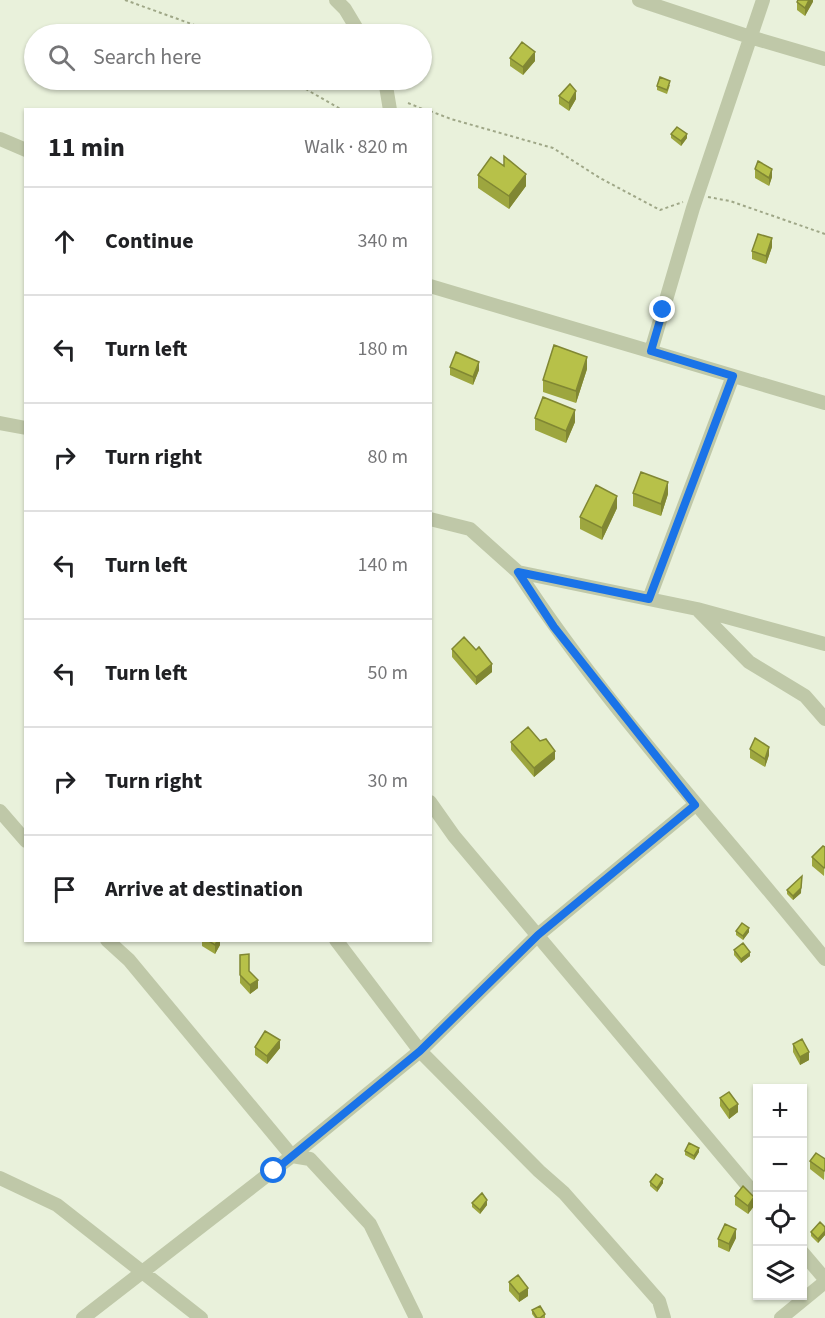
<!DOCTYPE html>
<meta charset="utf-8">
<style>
body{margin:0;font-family:"Source Sans 3",sans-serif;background:#f2f2f2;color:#202124}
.controls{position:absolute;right:18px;bottom:18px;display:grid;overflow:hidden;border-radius:0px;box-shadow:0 2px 4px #0004}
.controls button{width:54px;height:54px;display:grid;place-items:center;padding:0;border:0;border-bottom:2px solid #e0e0e0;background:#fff;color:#202124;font:30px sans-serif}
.stop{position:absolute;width:18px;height:18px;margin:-14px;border:4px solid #1a73e8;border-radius:50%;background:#fff}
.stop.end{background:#1a73e8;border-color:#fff;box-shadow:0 2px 6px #0008}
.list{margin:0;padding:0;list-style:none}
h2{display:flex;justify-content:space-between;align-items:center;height:78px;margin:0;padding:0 24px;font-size:26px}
h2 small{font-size:20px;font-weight:400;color:#757577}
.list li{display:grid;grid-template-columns:39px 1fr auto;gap:18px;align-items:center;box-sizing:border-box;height:108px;padding:0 24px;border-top:2px solid #e0e0e0}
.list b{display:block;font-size:22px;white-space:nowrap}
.list em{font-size:20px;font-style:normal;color:#757577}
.icon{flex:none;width:33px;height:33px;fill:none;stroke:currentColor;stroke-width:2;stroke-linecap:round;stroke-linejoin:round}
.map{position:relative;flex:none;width:825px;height:1318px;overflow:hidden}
.search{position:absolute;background:#fff;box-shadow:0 2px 4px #0004;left:24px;top:24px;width:408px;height:66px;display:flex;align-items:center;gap:15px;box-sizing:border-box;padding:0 21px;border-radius:33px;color:#757577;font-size:22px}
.panel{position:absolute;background:#fff;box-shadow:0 2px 4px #0004;left:24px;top:108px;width:408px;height:834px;border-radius:0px}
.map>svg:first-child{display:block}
</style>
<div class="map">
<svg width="825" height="1318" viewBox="0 0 825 1318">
<rect width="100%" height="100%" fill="#e9f1db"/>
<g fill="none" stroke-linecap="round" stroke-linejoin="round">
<path stroke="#9fa787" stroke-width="2" stroke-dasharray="3 3" stroke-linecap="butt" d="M125,0L200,27L213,34
M290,80L342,110
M408,103L425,110
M430,111L451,119L553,148L600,178L660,210L683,202
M708,197L730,201L825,234"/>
<path stroke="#bfc8a8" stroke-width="14" d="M336,0L345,9L360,34
M639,0L750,37L825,59
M385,80L390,110
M0,139L26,150
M430,286L825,403
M651,351L693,208L763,0
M0,423L26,428
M430,519L470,529L518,572L697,609L825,644
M518,572C608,710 722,830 825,959
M649,599L733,376
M698,610L749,662L805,696L825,719
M430,802L454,836L758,1198
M0,811L26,841
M107,940L129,960L292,1156L310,1159L370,1224L416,1318
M336,940L420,1051L539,1171L564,1193L659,1301L664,1318
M0,1178L57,1205L201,1318
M802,1252L825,1279
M83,1318L292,1156L420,1051L538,935L695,805
M781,1318L825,1282"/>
</g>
<path fill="#9da63f" d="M813,0L805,16L797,10V2Z
M510,58L535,61L523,75L510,66Z
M670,85L667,94L657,90V86Z
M559,96L576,99L569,111L559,104Z
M671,134L687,138L681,146L671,138Z
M755,169L772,177L769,186L755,178Z
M478,175L526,186L509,209L478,188Z
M772,247L766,264L752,259V251Z
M450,367L479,370L473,385L450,375Z
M587,369L576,403L543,392V380Z
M535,418L575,422L566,443L535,430Z
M633,493L668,494L661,516L633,506Z
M617,508L602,540L580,529V517Z
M452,649L492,672L476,685L452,657Z
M511,742L555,759L534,777L511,750Z
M750,749L769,755L765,767L750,758Z
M825,847L824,876L812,866V857Z
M787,890L801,893L793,900L787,894Z
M736,931L749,932L743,940L736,935Z
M202,940H220V945L215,954L202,946Z
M734,950L750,956L741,963L734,955Z
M240,955L258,988L250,994L240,983Z
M793,1044L809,1060L800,1065L793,1052Z
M255,1047L280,1048L267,1064L255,1055Z
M720,1098L738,1112L729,1119L720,1106Z
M685,1151L699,1152L694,1160L685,1155Z
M825,1159L824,1180L810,1169V1161Z
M650,1182L663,1183L657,1192L650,1186Z
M735,1196L754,1206L748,1214L735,1205Z
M472,1203L487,1205L480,1214L472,1207Z
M825,1227V1235L818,1243L811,1236V1232Z
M736,1238L729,1252L718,1247V1239Z
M509,1282L528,1296L519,1302L509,1291Z
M532,1310L545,1314V1318H535L532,1314Z"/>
<path fill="#808733" d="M809,0H813V2L805,16V8Z
M535,52V61L523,75V67Z
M576,91V99L569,111V103Z
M687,134V138L681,146V141Z
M772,169V177L769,186V178Z
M526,174V186L509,209V196Z
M772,238V247L766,264V256Z
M587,357V369L576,403V391Z
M479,362V370L473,385V377Z
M575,410V422L566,443V431Z
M668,482V494L661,516V504Z
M617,496V508L602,540V528Z
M492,664V672L476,685V677Z
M769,747V755L765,767V759Z
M555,751V759L534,777V768Z
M802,876L801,893L793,900V896Z
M749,928V932L743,940V936Z
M218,940H220V945L215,954V945Z
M750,952V956L741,963V959Z
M258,980V988L250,994V985Z
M280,1040V1048L267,1064V1056Z
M809,1052V1060L800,1065V1057Z
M738,1104V1112L729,1119V1110Z
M699,1148V1152L694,1160V1156Z
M663,1179V1183L657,1192V1188Z
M754,1197V1206L748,1214V1206Z
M487,1200V1205L480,1214V1210Z
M736,1229V1238L729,1252V1244Z
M825,1231V1235L818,1243V1239Z
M528,1288V1296L519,1302V1294Z"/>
<path fill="#b7c149" stroke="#808733" stroke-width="1.5" d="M798,0H809L805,8L797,2Z
M522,42L535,52L523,67L510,58Z
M660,77L670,81L667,90L657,86Z
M570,84L576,91L569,103L559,96Z
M677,127L687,134L681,141L671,134Z
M504,156L526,174L509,196L478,175L491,157L504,166Z
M758,161L772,169L769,178L755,169Z
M758,234L772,238L766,256L752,251Z
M554,345L587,357L576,391L543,380Z
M456,352L479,362L473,377L450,367Z
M543,397L575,410L566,431L535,418Z
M641,472L668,482L661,504L633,493Z
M596,485L617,496L602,528L580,517Z
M464,637L476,650L479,647L492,664L476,677L452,649Z
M528,727L540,741L546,739L555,751L534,768L511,742Z
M755,738L769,747L765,759L750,749Z
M823,846L825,847V867L824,868L812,857Z
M802,876L801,888L793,896L787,890Z
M742,923L749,928L743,936L736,931Z
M207,940H218L215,945Z
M743,943L750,952L741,959L734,950Z
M249,954V971L258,980L250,985L240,975V955Z
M265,1031L280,1040L267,1056L255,1047Z
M802,1039L809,1052L800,1057L793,1044Z
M729,1092L738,1104L729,1110L720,1098Z
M689,1143L699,1148L694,1156L685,1151Z
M816,1153L825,1159V1170L824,1171L810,1161Z
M656,1174L663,1179L657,1188L650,1182Z
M743,1186L754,1197L748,1206L735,1196Z
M482,1193L487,1200L480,1210L472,1203Z
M820,1222L825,1227V1231L818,1239L811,1232Z
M725,1224L736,1229L729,1244L718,1239Z
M518,1275L528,1288L519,1294L509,1282Z
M540,1306L545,1314L540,1318H537L532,1310Z"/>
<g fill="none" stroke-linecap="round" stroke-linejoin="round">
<path stroke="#1a73e8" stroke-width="8" d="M274,1171L420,1051L538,935L695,805L554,627L518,572L649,599L733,376L651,351L663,310"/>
</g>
</svg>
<div class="controls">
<button>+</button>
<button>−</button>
<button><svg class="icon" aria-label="locate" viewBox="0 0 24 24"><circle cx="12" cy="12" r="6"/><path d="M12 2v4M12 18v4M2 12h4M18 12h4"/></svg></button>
<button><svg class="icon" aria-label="layers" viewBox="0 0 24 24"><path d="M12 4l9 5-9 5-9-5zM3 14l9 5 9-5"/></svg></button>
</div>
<div class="stop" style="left:274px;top:1171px"></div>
<div class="stop end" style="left:663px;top:310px"></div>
<div class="search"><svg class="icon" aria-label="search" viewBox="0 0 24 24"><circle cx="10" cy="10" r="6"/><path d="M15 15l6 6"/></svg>Search here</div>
<section class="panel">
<h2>11 min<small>Walk · 820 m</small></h2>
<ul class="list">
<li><svg class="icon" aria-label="ahead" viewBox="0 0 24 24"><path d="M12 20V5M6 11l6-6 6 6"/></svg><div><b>Continue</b></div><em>340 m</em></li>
<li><svg class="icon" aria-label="left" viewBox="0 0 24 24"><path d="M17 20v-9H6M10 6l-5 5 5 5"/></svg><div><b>Turn left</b></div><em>180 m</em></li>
<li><svg class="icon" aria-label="right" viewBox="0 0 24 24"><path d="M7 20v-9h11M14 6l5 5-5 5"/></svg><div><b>Turn right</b></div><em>80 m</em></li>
<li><svg class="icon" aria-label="left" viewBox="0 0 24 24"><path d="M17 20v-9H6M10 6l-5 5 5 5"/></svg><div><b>Turn left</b></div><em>140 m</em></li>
<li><svg class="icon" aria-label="left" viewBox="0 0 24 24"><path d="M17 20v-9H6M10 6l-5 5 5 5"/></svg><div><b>Turn left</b></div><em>50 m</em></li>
<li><svg class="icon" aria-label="right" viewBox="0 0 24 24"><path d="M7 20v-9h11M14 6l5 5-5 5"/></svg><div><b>Turn right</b></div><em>30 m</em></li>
<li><svg class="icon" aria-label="arrive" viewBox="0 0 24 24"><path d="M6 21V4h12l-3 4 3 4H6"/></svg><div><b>Arrive at destination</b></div></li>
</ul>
</section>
</div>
